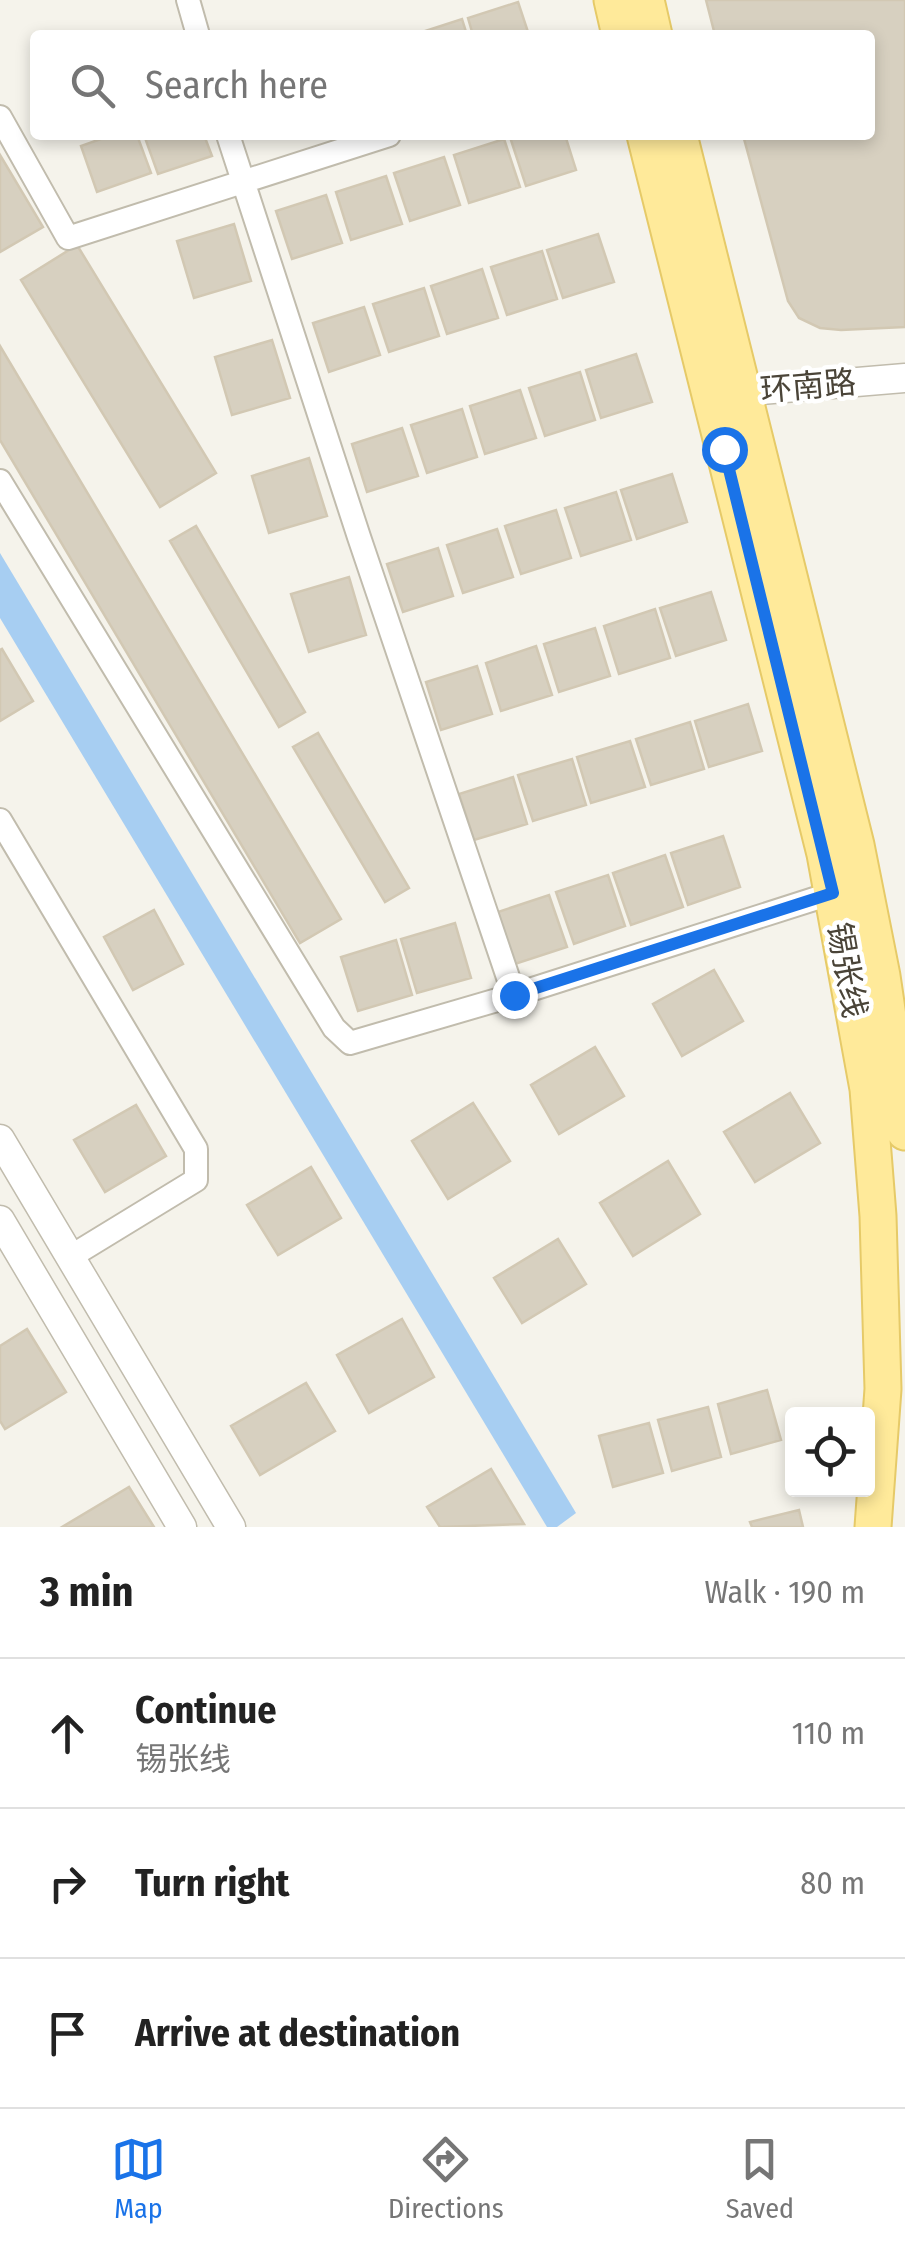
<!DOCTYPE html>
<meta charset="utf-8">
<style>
body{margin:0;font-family:"Fira Sans Condensed","Noto Sans SC",sans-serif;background:#f2f2f2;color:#222}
.controls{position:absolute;right:30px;bottom:30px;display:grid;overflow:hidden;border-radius:10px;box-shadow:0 5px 15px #0003}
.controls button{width:90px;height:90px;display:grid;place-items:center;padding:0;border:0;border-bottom:2px solid #e0e0e0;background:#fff;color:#222;font:50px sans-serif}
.stop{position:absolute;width:30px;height:30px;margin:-22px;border:8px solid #1a73e8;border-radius:50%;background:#fff}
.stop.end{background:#1a73e8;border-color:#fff;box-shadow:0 2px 10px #0008}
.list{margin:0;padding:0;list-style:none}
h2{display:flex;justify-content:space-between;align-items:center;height:130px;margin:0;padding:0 40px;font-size:42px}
h2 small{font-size:32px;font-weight:400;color:#767676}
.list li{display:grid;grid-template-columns:65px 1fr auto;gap:30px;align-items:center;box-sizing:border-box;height:150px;padding:0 40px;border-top:2px solid #e0e0e0}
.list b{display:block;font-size:38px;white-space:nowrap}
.list p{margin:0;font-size:32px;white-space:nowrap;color:#767676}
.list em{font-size:32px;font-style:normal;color:#767676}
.icon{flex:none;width:55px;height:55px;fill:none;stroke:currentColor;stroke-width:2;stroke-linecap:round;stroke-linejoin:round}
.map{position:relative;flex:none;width:905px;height:1527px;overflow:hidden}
.search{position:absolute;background:#fff;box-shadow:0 5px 15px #0003;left:30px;right:30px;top:30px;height:110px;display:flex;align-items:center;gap:25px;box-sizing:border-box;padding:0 35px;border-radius:10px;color:#767676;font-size:38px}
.sheet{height:580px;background:#fff}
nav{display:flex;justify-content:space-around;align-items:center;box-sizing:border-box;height:140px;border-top:2px solid #e0e0e0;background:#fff;font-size:28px;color:#767676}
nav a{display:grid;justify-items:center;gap:5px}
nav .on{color:#1a73e8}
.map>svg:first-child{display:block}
</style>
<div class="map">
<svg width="905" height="1527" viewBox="0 0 905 1527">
<rect width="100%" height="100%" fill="#f5f3eb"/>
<path fill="#a7cef2" d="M0,553L576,1513L557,1527H547L0,618Z"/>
<path fill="#d7d0c0" stroke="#d2c8b3" stroke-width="2.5" d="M706,0H905V327L841,330L820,328L799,318L788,301L743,135H870V35H715Z
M518,2L529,35H473L468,18Z
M462,19L467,35H413Z
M112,135H137L151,173L97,192L81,146Z
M144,135H204L212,156L158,174Z
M517,135H565L576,170L526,186L510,137Z
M504,139L520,187L469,203L454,155Z
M0,155L43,227L0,252Z
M444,157L460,205L410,221L394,173Z
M386,176L402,224L351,240L336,192Z
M326,195L342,243L292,259L276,211Z
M234,224L251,281L194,298L177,241Z
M598,234L614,282L563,298L547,250Z
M77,245L216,473L160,507L21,280Z
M542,251L557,299L507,315L491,267Z
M482,269L498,318L447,334L431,286Z
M424,288L439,336L389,352L373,304Z
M364,307L380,355L329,372L313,323Z
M272,340L290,398L232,415L215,357Z
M0,346L341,919L300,943L0,440Z
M636,354L652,402L601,418L586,370Z
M580,372L595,420L545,436L529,388Z
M520,390L536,438L485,454L470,406Z
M462,409L477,457L427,473L411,425Z
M402,428L418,476L367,492L352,444Z
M309,458L327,516L269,533L252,476Z
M672,474L687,522L637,539L621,490Z
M616,492L631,540L581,556L565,508Z
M556,510L571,558L521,574L505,526Z
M196,526L305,712L279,727L170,541Z
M497,529L513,577L463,593L447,545Z
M438,548L453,596L403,612L387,564Z
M349,577L366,635L309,652L291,594Z
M711,592L726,640L676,656L660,608Z
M655,609L670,658L619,674L604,626Z
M595,628L610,676L559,692L544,644Z
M536,646L552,695L501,711L486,663Z
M2,649L33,701L0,721V650Z
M477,666L492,714L441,730L426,682Z
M748,704L762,751L709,767L695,721Z
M690,722L704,769L651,785L636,739Z
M318,733L409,888L385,902L293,747Z
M630,741L645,787L591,803L577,757Z
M572,759L586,805L533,821L518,775Z
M513,777L527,824L474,840L459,794Z
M723,836L740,887L688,905L671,853Z
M665,855L683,907L631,925L613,873Z
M608,875L625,926L574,944L556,892Z
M549,895L567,947L515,964L498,912Z
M154,910L183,964L133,990L104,937Z
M455,923L471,978L417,993L401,939Z
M396,940L412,995L358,1011L341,957Z
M714,970L743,1021L682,1056L653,1004Z
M595,1047L624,1096L559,1134L531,1085Z
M790,1093L820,1143L755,1182L724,1132Z
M473,1103L510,1161L448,1199L412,1141Z
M136,1105L166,1156L105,1192L74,1140Z
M668,1161L700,1214L633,1256L600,1203Z
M311,1167L341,1218L278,1255L247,1205Z
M558,1239L586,1284L522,1323L494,1278Z
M402,1319L434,1377L369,1413L337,1355Z
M27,1329L66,1392L5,1429L0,1421V1346Z
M306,1383L335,1431L260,1475L231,1426Z
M767,1390L781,1440L731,1454L718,1404Z
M708,1407L721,1457L672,1471L658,1420Z
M649,1423L663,1473L613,1487L599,1436Z
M491,1469L524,1524L440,1527L427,1507Z
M129,1487L154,1527H62Z
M799,1510L803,1527H752L750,1522Z"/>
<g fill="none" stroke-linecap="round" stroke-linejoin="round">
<g stroke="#c1bcad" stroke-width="26">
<path id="minor" d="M188,0L198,35
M0,117L68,238L389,135
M228,135L359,537L514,995
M0,481L334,1028L350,1043L514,995L833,893
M0,820L196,1149V1180L70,1257"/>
</g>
<g stroke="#c1bcad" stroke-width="31">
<path id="tertiary" d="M727,393L905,378
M0,1139L231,1527
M0,1220L182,1527"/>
</g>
<g stroke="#e6ca68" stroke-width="39">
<path id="primary" d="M612,0L620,35
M646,0L654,35
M645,135L825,854L868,1089L878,1216L883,1389L873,1527
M679,135L856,845L882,976L905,1132"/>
</g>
<use href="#minor" stroke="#fff" stroke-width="22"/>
<use href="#tertiary" stroke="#fff" stroke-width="28"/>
<use href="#primary" stroke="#ffea9a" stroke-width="35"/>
</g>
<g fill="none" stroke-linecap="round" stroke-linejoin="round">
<path stroke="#1a73e8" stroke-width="12" d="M514,995L833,893L724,449"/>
</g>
<g text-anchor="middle" stroke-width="9" stroke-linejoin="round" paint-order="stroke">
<g font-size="32" fill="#4a4438" stroke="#fff">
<text transform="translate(808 386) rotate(-5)" y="11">环南路</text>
<text transform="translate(847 970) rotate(80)" y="11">锡张线</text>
</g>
</g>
</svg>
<div class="controls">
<button><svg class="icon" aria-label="locate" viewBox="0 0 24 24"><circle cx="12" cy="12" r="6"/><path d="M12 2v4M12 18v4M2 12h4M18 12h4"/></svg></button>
</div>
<div class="stop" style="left:724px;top:449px"></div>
<div class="stop end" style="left:514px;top:995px"></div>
<div class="search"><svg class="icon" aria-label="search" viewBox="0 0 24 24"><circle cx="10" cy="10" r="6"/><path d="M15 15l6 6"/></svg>Search here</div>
</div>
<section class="sheet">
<h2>3 min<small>Walk · 190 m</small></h2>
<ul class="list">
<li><svg class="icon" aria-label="ahead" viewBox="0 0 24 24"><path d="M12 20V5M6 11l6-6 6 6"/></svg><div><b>Continue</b><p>锡张线</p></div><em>110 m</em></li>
<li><svg class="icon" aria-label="right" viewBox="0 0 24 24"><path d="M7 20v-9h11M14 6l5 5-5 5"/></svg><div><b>Turn right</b></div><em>80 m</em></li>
<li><svg class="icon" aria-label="arrive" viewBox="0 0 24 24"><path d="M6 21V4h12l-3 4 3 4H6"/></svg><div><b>Arrive at destination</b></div></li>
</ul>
</section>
<nav>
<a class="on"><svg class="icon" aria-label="map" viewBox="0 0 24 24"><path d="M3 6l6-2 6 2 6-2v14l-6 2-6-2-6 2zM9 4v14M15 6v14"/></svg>Map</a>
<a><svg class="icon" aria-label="directions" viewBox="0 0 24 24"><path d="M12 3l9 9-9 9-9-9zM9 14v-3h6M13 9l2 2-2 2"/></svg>Directions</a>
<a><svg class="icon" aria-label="saved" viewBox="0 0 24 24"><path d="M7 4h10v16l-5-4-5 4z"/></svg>Saved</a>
</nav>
